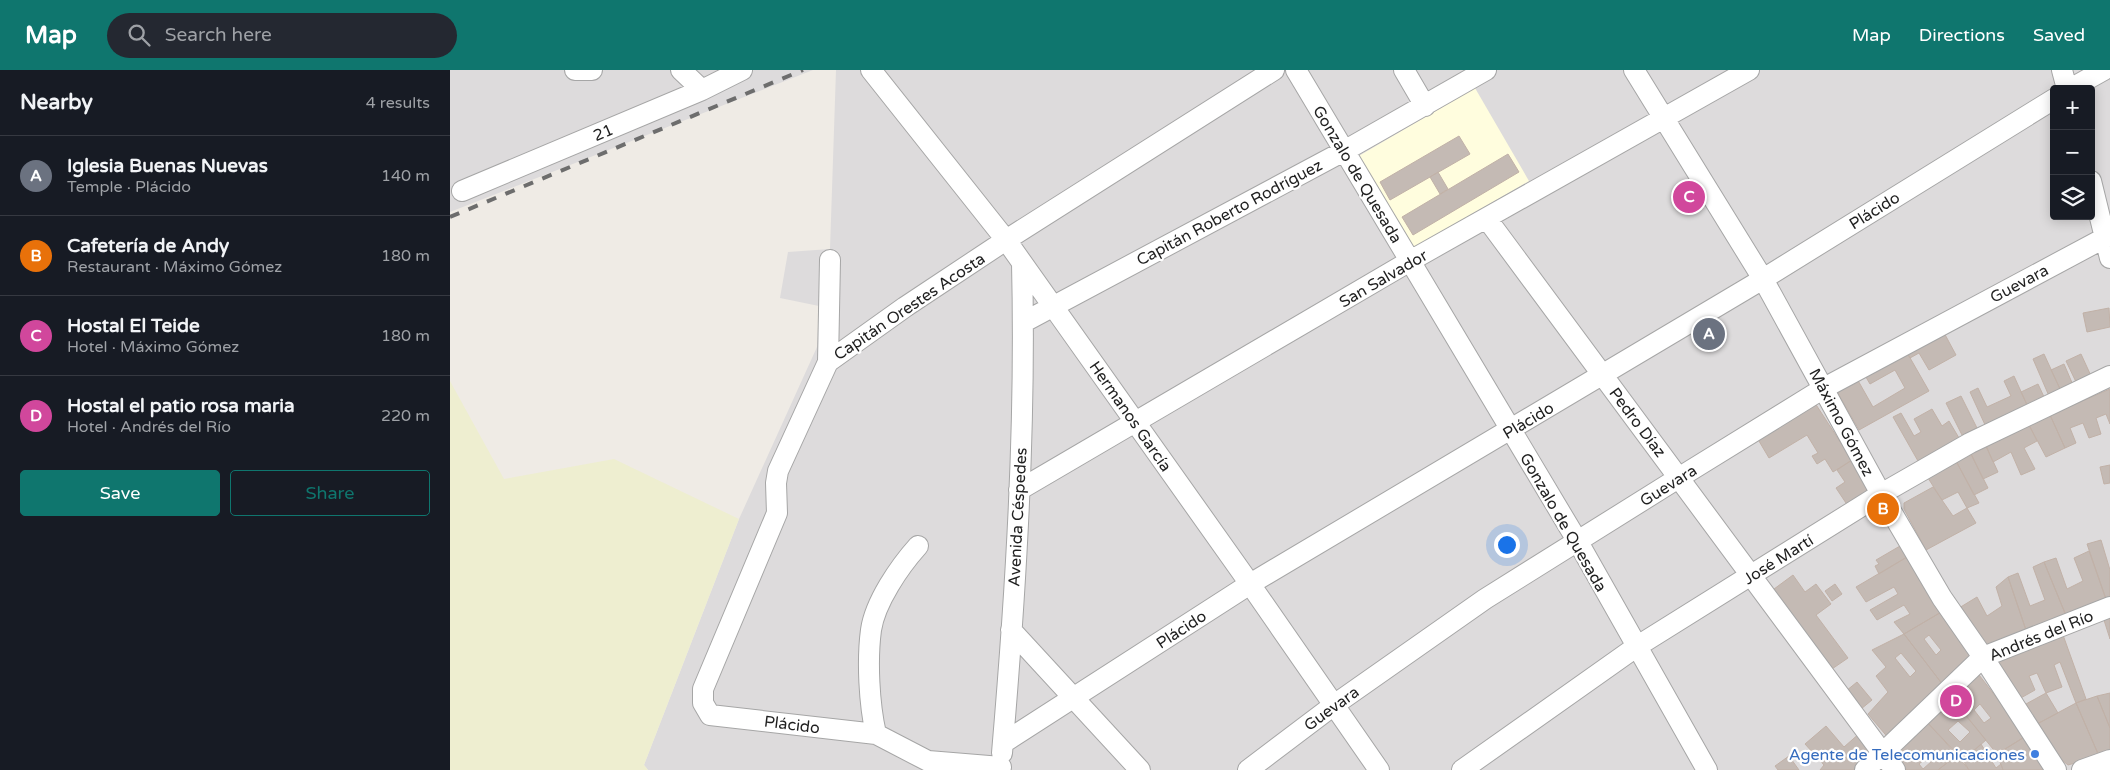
<!DOCTYPE html>
<meta charset="utf-8">
<style>
body{margin:0;font-family:"Varela Round",sans-serif;background:#242831;color:#f1f3f6}
.controls{position:absolute;right:15px;top:15px;display:grid;overflow:hidden;border-radius:5px;box-shadow:0 2px 12px #0003}
.controls button{width:45px;height:45px;display:grid;place-items:center;padding:0;border:0;border-bottom:1px solid #363941;background:#171b24;color:#f1f3f6;font:25px sans-serif}
.you{position:absolute;left:1056px;top:474px;width:18px;height:18px;margin:-12px;border:4px solid #fff;border-radius:50%;background:#1a73e8;box-shadow:0 0 0 8px #1a73e833}
.badge{display:grid;place-items:center;width:32px;height:32px;border-radius:50%;background:#0f766e;color:#fff;font-size:16px;font-weight:700}
.pin{position:absolute;translate:-50% -50%;border:2px solid #fff;box-shadow:0 1px 5px #0006}
.list{margin:0;padding:0;list-style:none}
h2{display:flex;justify-content:space-between;align-items:center;height:65px;margin:0;padding:0 20px;font-size:21px}
h2 small{font-size:16px;font-weight:400;color:#9ea1a6}
.list li{display:grid;grid-template-columns:32px 1fr auto;gap:15px;align-items:center;box-sizing:border-box;height:80px;padding:0 20px;border-top:1px solid #363941}
.list b{display:block;font-size:19px;white-space:nowrap}
.list p{margin:0;font-size:16px;white-space:nowrap;color:#9ea1a6}
.list em{font-size:16px;font-style:normal;color:#9ea1a6}
.actions{display:flex;gap:10px;padding:15px 20px}
.actions a{flex:1;padding:11px 0;border:1px solid #0f766e;border-radius:5px;text-align:center;font-size:18px;color:#0f766e}
.actions .main{background:#0f766e;color:#fff}
.icon{flex:none;width:28px;height:28px;fill:none;stroke:currentColor;stroke-width:2;stroke-linecap:round;stroke-linejoin:round}
.map{position:relative;flex:none;width:1660px;height:700px;overflow:hidden}
header{display:flex;align-items:center;gap:30px;box-sizing:border-box;height:70px;padding:0 25px;background:#0f766e;color:#fff}
header strong{font-size:24px}
nav{display:flex;gap:28px;margin-inline-start:auto;font-size:18px}
.search{width:350px;height:45px;background:#242831;display:flex;align-items:center;gap:12px;box-sizing:border-box;padding:0 18px;border-radius:28px;color:#9ea1a6;font-size:19px}
main{display:flex}
aside{flex:1;background:#171b24}
.map>svg:first-child{display:block}
</style>
<header>
<strong>Map</strong>
<div class="search"><svg class="icon" aria-label="search" viewBox="0 0 24 24"><circle cx="10" cy="10" r="6"/><path d="M15 15l6 6"/></svg>Search here</div>
<nav><a>Map</a><a>Directions</a><a>Saved</a></nav>
</header>
<main>
<aside>
<h2>Nearby<small>4 results</small></h2>
<ul class="list">
<li><span class="badge" style="background:#6b7280">A</span><div><b>Iglesia Buenas Nuevas</b><p>Temple · Plácido</p></div><em>140 m</em></li>
<li><span class="badge" style="background:#e8710a">B</span><div><b>Cafetería de Andy</b><p>Restaurant · Máximo Gómez</p></div><em>180 m</em></li>
<li><span class="badge" style="background:#d1479c">C</span><div><b>Hostal El Teide</b><p>Hotel · Máximo Gómez</p></div><em>180 m</em></li>
<li><span class="badge" style="background:#d1479c">D</span><div><b>Hostal el patio rosa maria</b><p>Hotel · Andrés del Río</p></div><em>220 m</em></li>
</ul>
<div class="actions"><a class="main">Save</a><a>Share</a></div>
</aside>
<div class="map">
<svg width="1660" height="700" viewBox="0 0 1660 700">
<rect width="100%" height="100%" fill="#efebe5"/>
<path fill="#dddbdc" fill-rule="evenodd" d="M0,0H363L0,142Z
M386,0H1660V700H198L194,695L289,449L367,277L369,236L330,228L338,182L380,179ZM1604,19H1641V146H1604Z"/>
<path fill="#fffdde" d="M1025,18L1079,111L961,179L907,87Z"/>
<path fill="#eeeed0" d="M0,311L54,409L164,389L289,449L194,695L198,700H0Z"/>
<path fill="#c4bab4" stroke="#c1b1a7" fill-rule="evenodd" d="M1009,66L1020,84L940,130L930,112Z
M1058,84L1069,102L963,165L952,147Z
M988,102L998,119L990,124L980,107Z
M1659,238L1660,257L1637,262L1633,243Z
M1492,259L1506,285L1479,300L1469,283L1460,288L1455,279Z
M1455,279L1479,321L1409,360L1385,318L1406,307L1423,337L1455,318L1445,300L1420,314L1413,302Z
M1594,284L1611,321L1599,326L1583,289Z
M1631,284L1642,308L1627,314L1616,291Z
M1614,294L1623,315L1611,321L1601,300Z
M1564,306L1578,337L1536,357L1520,322L1528,318L1537,337L1561,326L1554,311Z
M1588,314L1595,329L1578,337L1571,322Z
M1660,319V354L1656,344L1646,348L1651,364L1639,368L1633,353L1620,358L1626,373L1615,378L1600,345Z
M1511,326L1527,358L1512,365L1496,333Z
M1363,330L1402,390L1383,402L1375,389L1367,394L1362,386L1368,383L1357,365L1319,388L1306,366Z
M1482,339L1492,356L1499,351L1509,368L1468,391L1443,347L1451,343L1464,366L1471,362L1464,349Z
M1600,345L1615,378L1596,387L1579,355Z
M1579,355L1587,371L1574,378L1585,399L1571,405L1561,382L1543,392L1536,376Z
M1536,376L1548,402L1533,409L1521,384Z
M1521,384L1538,418L1524,425L1506,391Z
M1402,390L1422,421L1398,436L1386,418L1395,412L1387,400Z
M1506,391L1529,433L1517,438L1508,422L1492,430L1478,408Z
M1660,395V413L1654,414L1650,397Z
M1483,417L1503,446L1517,438L1526,453L1476,480L1454,439V433Z
M1651,470L1660,500V531L1657,532L1637,474Z
M1450,476L1457,487L1429,504L1425,496L1429,494L1426,490Z
M1639,481L1657,532L1617,548L1594,492L1606,488L1617,519L1633,511L1624,488Z
M1457,487L1493,541L1454,564L1444,552L1460,544L1454,535L1427,550L1420,540L1448,524L1444,517L1416,532L1406,517Z
M1594,492L1617,548L1577,563L1558,507L1568,503L1580,536L1595,530L1583,497Z
M1343,505L1355,522L1366,514L1381,534L1366,545L1398,588L1379,601L1320,522Z
M1558,507L1577,563L1536,579L1509,538L1527,527L1537,546L1552,536L1546,517Z
M1385,514L1392,524L1382,531L1375,521Z
M1493,541L1522,581L1521,591L1493,615L1454,564ZM1479,565L1491,580L1486,585L1474,569Z
M1660,545V569L1653,547Z
M1454,564L1493,615L1440,670L1418,644L1438,622L1426,606L1436,597L1422,580ZM1451,583L1466,601L1460,607L1445,588Z
M1613,565L1636,629L1626,633L1610,592L1604,595L1612,617L1596,623L1587,603L1579,606L1585,620L1569,629L1545,593Z
M1526,601L1576,666L1547,684L1500,626ZM1530,634L1541,648L1534,653L1524,640Z
M1407,612L1422,630L1411,639L1396,621Z
M1596,623L1608,643L1587,654L1576,634Z
M1660,623V658L1647,626Z
M1500,626L1536,670L1513,690L1475,650ZM1508,651L1520,662L1510,672L1498,660Z
M1647,626L1660,658V681L1649,686L1626,633Z
M1626,633L1649,686L1618,695L1606,685L1587,654Z
M1475,650L1507,685L1488,700H1457L1444,684ZM1486,680L1490,684L1473,699L1469,694Z
M1376,656L1394,677L1411,662L1429,682L1410,700H1370L1374,695L1355,674Z
M1576,666L1598,700H1553L1547,684Z
M1531,674L1546,698L1551,694L1553,700H1519L1513,690Z
M1507,685L1519,700H1488Z
M1339,686L1349,700H1328L1325,696Z"/>
<g fill="none" stroke-linecap="round" stroke-linejoin="round">
<g stroke="#a6a6a6" stroke-width="22">
<path id="minor" d="M125,0H142
M231,0L252,20
M421,0L556,170L800,514L929,700
M846,0L1128,472L1257,700
M954,0L975,36
M1184,0L1313,209L1431,424L1492,528L1533,587L1606,700
M1612,0L1617,19
M1620,19L1654,0
M1641,111L1660,188
M12,121L252,20L292,0
M1037,149L1445,700
M574,252L894,81L1036,0
M378,292L380,190
M569,420L960,191L1299,0
M561,560L690,700
M426,664C419,634 417,590 421,560C425,532 450,496 468,476
M553,673L800,514L1313,209L1604,29
M552,683C566,520 576,356 572,193
M551,697L478,691L426,664L260,645L253,633V619L327,443L326,413L328,401L378,292L455,237L556,170L824,0
M798,700L884,635L1035,529L1230,407L1374,318L1660,165
M1012,700L1186,577L1431,424L1520,373L1660,306
M1415,700L1533,587L1660,537
M1632,700L1660,690"/>
</g>
<use href="#minor" stroke="#fff" stroke-width="20"/>
<path stroke="#6d6d6d" stroke-width="4" stroke-dasharray="10 10" stroke-linecap="butt" d="M0,147L353,0"/>
</g>
<circle fill="#3f7fe0" stroke="#fff" stroke-width="2" cx="1585" cy="684" r="5"/>
<g text-anchor="middle" stroke-width="4.5" stroke-linejoin="round" paint-order="stroke">
<g font-size="16" fill="#1f1f1f" stroke="#fff">
<text transform="translate(153 62) rotate(-23)" y="6">21</text>
<text transform="translate(908 104) rotate(59)" y="6">Gonzalo de Quesada</text>
<text transform="translate(1424 140) rotate(-32)" y="6">Plácido</text>
<text transform="translate(779 142) rotate(-28)" y="6">Capitán Roberto Rodríguez</text>
<text transform="translate(933 208) rotate(-30)" y="6">San Salvador</text>
<text transform="translate(1569 213) rotate(-28)" y="6">Guevara</text>
<text transform="translate(459 236) rotate(-34)" y="6">Capitán Orestes Acosta</text>
<text transform="translate(681 346) rotate(55)" y="6">Hermanos García</text>
<text transform="translate(1078 350) rotate(-31)" y="6">Plácido</text>
<text transform="translate(1188 352) rotate(53)" y="6">Pedro Díaz</text>
<text transform="translate(1392 352) rotate(62)" y="6">Máximo Gómez</text>
<text transform="translate(1218 415) rotate(-32)" y="6">Guevara</text>
<text transform="translate(567 447) rotate(-87)" y="6">Avenida Céspedes</text>
<text transform="translate(1114 452) rotate(60)" y="6">Gonzalo de Quesada</text>
<text transform="translate(1328 489) rotate(-32)" y="6">José Martí</text>
<text transform="translate(731 559) rotate(-33)" y="6">Plácido</text>
<text transform="translate(1591 565) rotate(-22)" y="6">Andrés del Río</text>
<text transform="translate(881 638) rotate(-36)" y="6">Guevara</text>
<text transform="translate(342 654) rotate(7)" y="6">Plácido</text>
</g>
<g font-size="16" fill="#366cbe" stroke="#fff" text-anchor="end">
<text x="1575" y="690">Agente de Telecomunicaciones</text>
</g>
</g>
</svg>
<div class="controls">
<button>+</button>
<button>−</button>
<button><svg class="icon" aria-label="layers" viewBox="0 0 24 24"><path d="M12 4l9 5-9 5-9-5zM3 14l9 5 9-5"/></svg></button>
</div>
<div class="you"></div>
<div class="pin badge" style="left:1259px;top:264px;background:#6b7280">A</div>
<div class="pin badge" style="left:1433px;top:439px;background:#e8710a">B</div>
<div class="pin badge" style="left:1239px;top:127px;background:#d1479c">C</div>
<div class="pin badge" style="left:1506px;top:631px;background:#d1479c">D</div>
</div>
</main>
